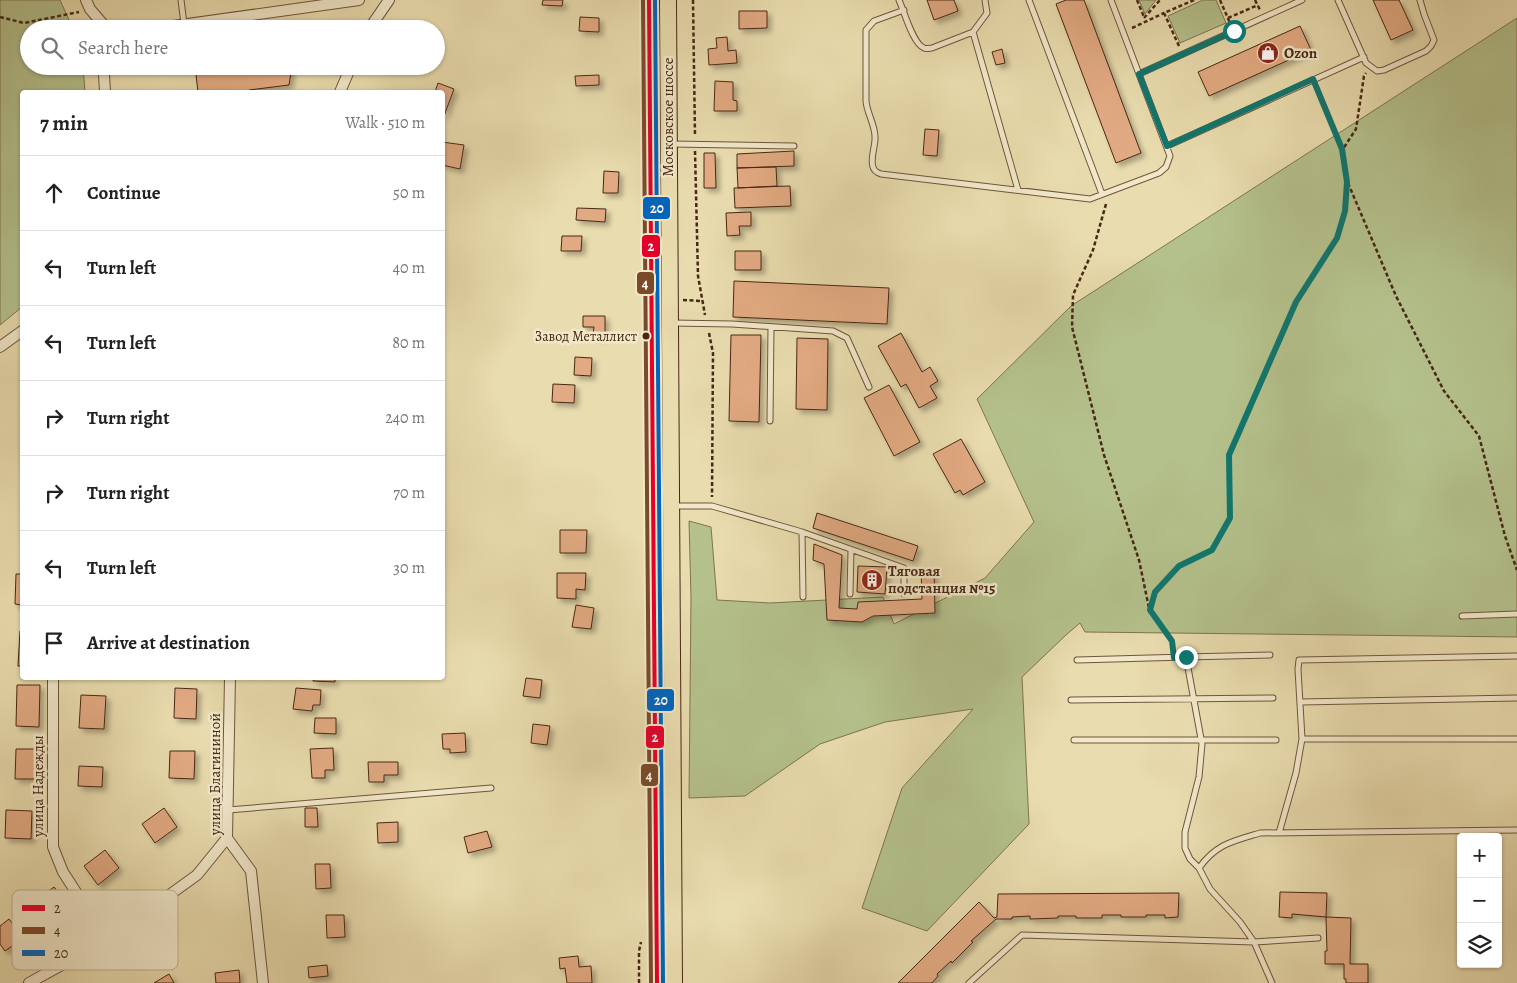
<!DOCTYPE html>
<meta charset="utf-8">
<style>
body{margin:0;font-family:Alegreya,serif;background:#f6f6f6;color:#222}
.controls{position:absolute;right:15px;bottom:15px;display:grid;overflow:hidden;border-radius:5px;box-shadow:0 1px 4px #0004}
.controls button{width:45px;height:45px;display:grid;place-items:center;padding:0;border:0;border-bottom:1px solid #e0e0e0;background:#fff;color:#222;font:25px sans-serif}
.stop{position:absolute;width:15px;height:15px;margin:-11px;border:4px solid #0f766e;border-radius:50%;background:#fff}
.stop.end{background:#0f766e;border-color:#fff;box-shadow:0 1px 5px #0008}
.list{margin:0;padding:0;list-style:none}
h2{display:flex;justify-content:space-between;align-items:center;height:65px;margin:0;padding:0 20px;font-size:21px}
h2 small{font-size:16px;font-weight:400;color:#767676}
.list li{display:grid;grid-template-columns:32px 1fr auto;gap:15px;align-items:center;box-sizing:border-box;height:75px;padding:0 20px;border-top:1px solid #e0e0e0}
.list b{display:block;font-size:19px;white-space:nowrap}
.list em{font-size:16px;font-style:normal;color:#767676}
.icon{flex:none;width:28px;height:28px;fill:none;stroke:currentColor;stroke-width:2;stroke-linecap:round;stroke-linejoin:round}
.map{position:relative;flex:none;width:1517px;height:983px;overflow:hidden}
.search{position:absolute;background:#fff;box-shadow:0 1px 4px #0004;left:20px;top:20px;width:425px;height:55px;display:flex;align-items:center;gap:12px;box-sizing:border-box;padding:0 18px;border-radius:28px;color:#767676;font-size:19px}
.panel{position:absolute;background:#fff;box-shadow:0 1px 4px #0004;left:20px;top:90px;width:425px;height:590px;border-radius:5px}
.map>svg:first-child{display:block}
</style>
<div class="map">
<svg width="1517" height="983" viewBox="0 0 1517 983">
<defs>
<filter id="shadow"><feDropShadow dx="4" dy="4" stdDeviation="2.5" flood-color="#0004"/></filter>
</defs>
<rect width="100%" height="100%" fill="#e9dcae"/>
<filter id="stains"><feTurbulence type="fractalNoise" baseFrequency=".004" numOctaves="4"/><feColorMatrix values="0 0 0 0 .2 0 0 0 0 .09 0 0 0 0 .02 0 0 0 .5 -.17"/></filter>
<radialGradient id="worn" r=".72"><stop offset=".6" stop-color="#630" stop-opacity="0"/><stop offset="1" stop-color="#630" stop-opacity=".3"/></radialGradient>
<path fill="#b4c18c" stroke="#7e7450" d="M0,0H60L73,29H29V66H83L85,92H22V307L0,325Z
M1139,0H1156L1145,14Z
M1203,0H1216L1226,23L1180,43L1168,16Z
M1517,18V637L1085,632L1080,623L1066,635L1022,677L1029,824L927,931L862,908L902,788L973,709L885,722L820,744L745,796L689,798L691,598L689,521L711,527L717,600L770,603L883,597L894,624L985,578L1034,522L977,399L1071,306Z"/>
<path fill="#e2aa82" stroke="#482815" filter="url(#shadow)" d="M543,0H563L562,6L542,5Z
M927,0H954L958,11L934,20Z
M1066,0H1084L1141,153L1116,163L1056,4Z
M1373,0H1399L1413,30L1391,40Z
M739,11H767V28L739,29Z
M580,17L599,18V32L579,31Z
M298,25V29H277Z
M1300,26L1311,50L1209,96L1198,72Z
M727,37L728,51L736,50L737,63L709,65L708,49L717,48L716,38Z
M1002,49L1005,63L996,65L992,52Z
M195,66H292L289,85L249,90V92H198Z
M599,75V85L576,86L575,76Z
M715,81L733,82V100L737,101V111H714Z
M438,83L454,89L444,116L442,92H435Z
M925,129L939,130L937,156L923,155Z
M442,142L464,145L460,169L442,165Z
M794,151V166L737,168V154Z
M704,153H715L716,188H704Z
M776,167L777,186L738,188L737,168Z
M604,171L619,172L618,193H603Z
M790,186L791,206L735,208L734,188Z
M577,208L606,209L605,222L576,220Z
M751,212V226H739L740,235L727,236L726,213Z
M562,236H582L581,251H561Z
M735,251H761V270H735Z
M734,281L889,288L887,324L733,317Z
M583,316H605V336H593L594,327H583Z
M901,333L922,372L930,367L938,381L930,386L937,398L919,408L906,384L901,387L878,346Z
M731,335H761L759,422L729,421Z
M797,338L828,339L827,410L796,409Z
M575,357L592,358L591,376L574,375Z
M553,384L575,385L574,403L552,402Z
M889,385L920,442L894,456L864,398Z
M961,439L985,482L963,495L960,490L955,493L933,454Z
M817,513L918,546L913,561L813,528Z
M560,530H587L586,553H560Z
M814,544L842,555L839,608L857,609L858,602L922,599L921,570L934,569L935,613L873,616L862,622L827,620L824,564L813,560Z
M858,566L887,567L885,594L857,592Z
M557,573H586L585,590L576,589V599L557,598Z
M16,574H22V605L15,604Z
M576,605L594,608L591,629L572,627Z
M20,631H22V666H18Z
M313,678H335V682L313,681Z
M526,678L542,680L540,698L523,696Z
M17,685H40L39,727L16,726Z
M175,688L197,689L196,719L174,718Z
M296,688L321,690L320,705H313L312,711L293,709Z
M81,695L106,696L104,729L79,728Z
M315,718H336V734L314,733Z
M533,724L550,726L547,745L531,743Z
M465,733L466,752L450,753V749H443L442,734Z
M333,748L334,770H325V778H312L310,749Z
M16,749H36V779H15Z
M170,751H195L194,779L169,778Z
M368,762H398V775H384V782H369Z
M79,766L103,767L102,787L78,786Z
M164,808L177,827L155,843L142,824Z
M305,808H317L318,827H305Z
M6,810L32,811L31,839L5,838Z
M398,822V842L378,843L377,823Z
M487,831L492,847L468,853L464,837Z
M105,850L119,868L98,885L84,866Z
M315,864H330L331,888L316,889Z
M54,887L66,903L48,917L35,901Z
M1280,892L1327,893L1326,917L1292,914V918L1279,917Z
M1179,893L1178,917L1165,918V915H1146V917H1121V915H1102V918H1076V916H1058V918L1030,919V916L1012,917V919H996L971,941L973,942L952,963L951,961L937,974L938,976L932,983H898L979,902L994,918L997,917L998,894Z
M326,915H344L345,937L327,938Z
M1326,917L1351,918L1350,964H1368V983H1346V979H1344V964H1325V951H1327Z
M9,919L23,938L5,951L0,944V926Z
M578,956L579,967L591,966L592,983H567L565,968L560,969L559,958Z
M327,965L328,976L309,978L308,967Z
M239,970L240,983H216L215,973Z
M169,974L174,983H154Z"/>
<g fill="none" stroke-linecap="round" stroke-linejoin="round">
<g stroke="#70553b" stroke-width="7">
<path id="lane" d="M181,0L184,24
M899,0C904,11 913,44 924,48C926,49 930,48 932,48L973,32L987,13L985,0
M1029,0L1102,194
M1338,0L1366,63L1377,71L1384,70L1426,51L1431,46L1434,40L1424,14L1420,0
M904,10L874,21L866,30V101C867,114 876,126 875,139C875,147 870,159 873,167C874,171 878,173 881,174L1090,199L1159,173L1166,167L1170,156L1111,0
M973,32L1018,190
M1139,74L1302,0
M672,144L794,146
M1167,146L1364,57
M672,323L732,324L833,331L847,338L869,387
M770,421L771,327
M673,506H712L802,532L904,568V594
M802,532L803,597
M850,594L851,550
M1462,616L1517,614
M1077,660L1186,657
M1071,700L1273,698
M1300,702L1517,698
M1302,739H1517
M1074,740H1276
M228,810L491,788
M1279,833L1296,773L1302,739L1298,669L1299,660L1517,656
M1199,868L1190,859L1185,848V832L1199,777L1202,744L1186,657L1270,655
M1254,942L1240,922L1210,889L1199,868C1216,844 1233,841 1260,833L1517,830
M969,983L1022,935L1254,942
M1272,983L1254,942L1318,938"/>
</g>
<g stroke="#70553b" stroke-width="12">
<path id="street" d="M86,0L90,9L107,29
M152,29L359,0
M369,29L389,0
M105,92L104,75L106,66
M340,92L351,66
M0,347L22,331
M53,678V847L63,872L107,940
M230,678L227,838L251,871L263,983
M29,983L107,940L197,875L227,838"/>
</g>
<g stroke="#482815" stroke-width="18">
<path id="primary" d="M649,0L657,983
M668,0L674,983"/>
</g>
<path stroke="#482815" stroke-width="2.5" stroke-dasharray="4 2.5" stroke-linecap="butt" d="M693,0L695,136
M1137,0L1144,17
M1220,0L1230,23
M1255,0L1260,10
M0,17L24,23L79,12
M1144,18L1160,0
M1228,18L1258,5
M1132,28L1164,13
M1179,46L1164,13L1194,0
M1317,88L1343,149
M695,151L698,276L705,315
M1348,183L1396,296L1444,391L1479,436L1505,536L1517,570
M1106,204L1093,250L1073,295L1072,327L1104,455L1139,560L1149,608
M683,300L702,301
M709,333L713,353L712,497
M1173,649L1172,641L1150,610L1155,592L1179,566L1212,550L1230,518L1229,455L1297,302L1337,238L1345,211L1347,181L1343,149L1356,129L1364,76L1366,73
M639,983V951L641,942"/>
<use href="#lane" stroke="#f1e8ca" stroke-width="5"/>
<use href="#street" stroke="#f1e8ca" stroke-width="10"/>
<use href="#primary" stroke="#e9dcae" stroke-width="16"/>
<g stroke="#f1e8ca" stroke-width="8">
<path id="bus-1" d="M649,0L657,983"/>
</g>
<g stroke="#f1e8ca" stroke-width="8">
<path id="bus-2" d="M643,0L651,983"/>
</g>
<g stroke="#f1e8ca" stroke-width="8">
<path id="bus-3" d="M655,0L663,983"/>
</g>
<use href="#bus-1" stroke="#e4002b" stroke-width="4"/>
<use href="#bus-2" stroke="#7a4b2a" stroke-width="4"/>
<use href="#bus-3" stroke="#0065bd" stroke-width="4"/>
</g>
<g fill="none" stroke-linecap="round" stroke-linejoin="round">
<path stroke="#0f766e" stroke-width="6" d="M1186,657L1174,658L1172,641L1150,610L1155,592L1179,566L1212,550L1230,518L1229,455L1296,302L1337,238L1345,211L1347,182L1342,149L1313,79L1167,146L1139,74L1234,31"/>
</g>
<defs>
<g id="shop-disc" transform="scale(1.125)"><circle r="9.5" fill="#8f2418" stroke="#f1e8ca"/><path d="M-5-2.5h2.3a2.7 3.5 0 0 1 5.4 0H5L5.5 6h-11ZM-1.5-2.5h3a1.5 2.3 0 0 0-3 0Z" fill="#fff"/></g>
<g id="building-disc" transform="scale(1.125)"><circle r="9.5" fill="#8f2418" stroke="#f1e8ca"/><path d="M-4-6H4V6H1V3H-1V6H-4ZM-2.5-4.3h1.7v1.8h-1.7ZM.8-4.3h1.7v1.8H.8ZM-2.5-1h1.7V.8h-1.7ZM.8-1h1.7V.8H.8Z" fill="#fff"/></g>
</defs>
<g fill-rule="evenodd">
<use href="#shop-disc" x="1268" y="53"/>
<use href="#building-disc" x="872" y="580"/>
</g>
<circle fill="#482815" stroke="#f1e8ca" stroke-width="2" cx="646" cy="336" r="4.5"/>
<g text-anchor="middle" stroke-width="5" stroke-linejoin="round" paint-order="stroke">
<g font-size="14" fill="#482815" stroke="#f1e8ca" text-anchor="end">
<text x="637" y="341">Завод Металлист</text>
</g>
<g font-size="15" font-weight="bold" fill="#482815" stroke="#f1e8ca" text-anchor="start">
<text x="1284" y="58">Ozon</text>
<text x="888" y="576">Тяговая<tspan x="888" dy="17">подстанция №15</tspan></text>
</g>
<g font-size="15" fill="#482815" stroke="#f1e8ca">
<text transform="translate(668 117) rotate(-90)" y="5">Московское шоссе</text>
<text transform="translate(215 774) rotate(-90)" y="5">улица Благининой</text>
<text transform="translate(38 786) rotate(-90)" y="5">улица Надежды</text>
</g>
</g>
<rect x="12" y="890" width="166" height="80" rx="8" fill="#f1e8ca" stroke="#beae94" stroke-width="1"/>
<rect x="22" y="905" width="23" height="6" fill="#e4002b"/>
<rect x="22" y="927" width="23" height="7" fill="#7a4b2a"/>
<rect x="22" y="950" width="23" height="6" fill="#0065bd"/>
<g font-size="14" fill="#482815">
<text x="54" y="913">2</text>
<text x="54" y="935">4</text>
<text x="54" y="958">20</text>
</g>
<g stroke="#f1e8ca" stroke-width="2">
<rect x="642" y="196" width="29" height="24" rx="5" fill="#0065bd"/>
<rect x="641" y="234" width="20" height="24" rx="5" fill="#e4002b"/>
<rect x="636" y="271" width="19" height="24" rx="5" fill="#7a4b2a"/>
<rect x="646" y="688" width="29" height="24" rx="5" fill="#0065bd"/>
<rect x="645" y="725" width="20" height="24" rx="5" fill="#e4002b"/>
<rect x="640" y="763" width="19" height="24" rx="5" fill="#7a4b2a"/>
</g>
<g font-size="14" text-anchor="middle" font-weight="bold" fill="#fff">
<text x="657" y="213">20</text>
<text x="651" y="251">2</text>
<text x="645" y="288">4</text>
<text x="661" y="705">20</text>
<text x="655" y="742">2</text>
<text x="649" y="780">4</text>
</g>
<rect width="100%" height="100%" filter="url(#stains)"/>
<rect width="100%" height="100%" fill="url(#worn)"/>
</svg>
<div class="controls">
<button>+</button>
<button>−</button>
<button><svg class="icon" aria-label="layers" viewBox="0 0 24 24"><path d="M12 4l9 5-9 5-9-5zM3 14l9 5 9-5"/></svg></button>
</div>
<div class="stop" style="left:1234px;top:31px"></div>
<div class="stop end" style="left:1186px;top:657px"></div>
<div class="search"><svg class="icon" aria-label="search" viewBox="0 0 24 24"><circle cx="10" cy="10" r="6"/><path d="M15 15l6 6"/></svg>Search here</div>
<section class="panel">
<h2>7 min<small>Walk · 510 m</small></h2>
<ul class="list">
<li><svg class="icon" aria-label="ahead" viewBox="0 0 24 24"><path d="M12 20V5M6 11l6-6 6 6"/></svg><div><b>Continue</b></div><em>50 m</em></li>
<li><svg class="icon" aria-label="left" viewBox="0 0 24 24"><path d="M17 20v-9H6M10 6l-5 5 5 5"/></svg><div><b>Turn left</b></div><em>40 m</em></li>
<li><svg class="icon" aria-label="left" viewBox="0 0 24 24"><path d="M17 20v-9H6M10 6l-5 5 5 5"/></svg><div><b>Turn left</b></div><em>80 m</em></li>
<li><svg class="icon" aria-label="right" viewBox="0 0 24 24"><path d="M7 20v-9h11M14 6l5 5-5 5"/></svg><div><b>Turn right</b></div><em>240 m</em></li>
<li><svg class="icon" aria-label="right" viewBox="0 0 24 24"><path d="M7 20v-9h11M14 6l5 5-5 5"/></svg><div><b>Turn right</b></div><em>70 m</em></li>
<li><svg class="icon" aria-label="left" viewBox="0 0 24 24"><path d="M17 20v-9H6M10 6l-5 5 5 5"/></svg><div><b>Turn left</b></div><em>30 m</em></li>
<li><svg class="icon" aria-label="arrive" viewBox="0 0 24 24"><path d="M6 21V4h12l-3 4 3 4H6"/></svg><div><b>Arrive at destination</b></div></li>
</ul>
</section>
</div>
